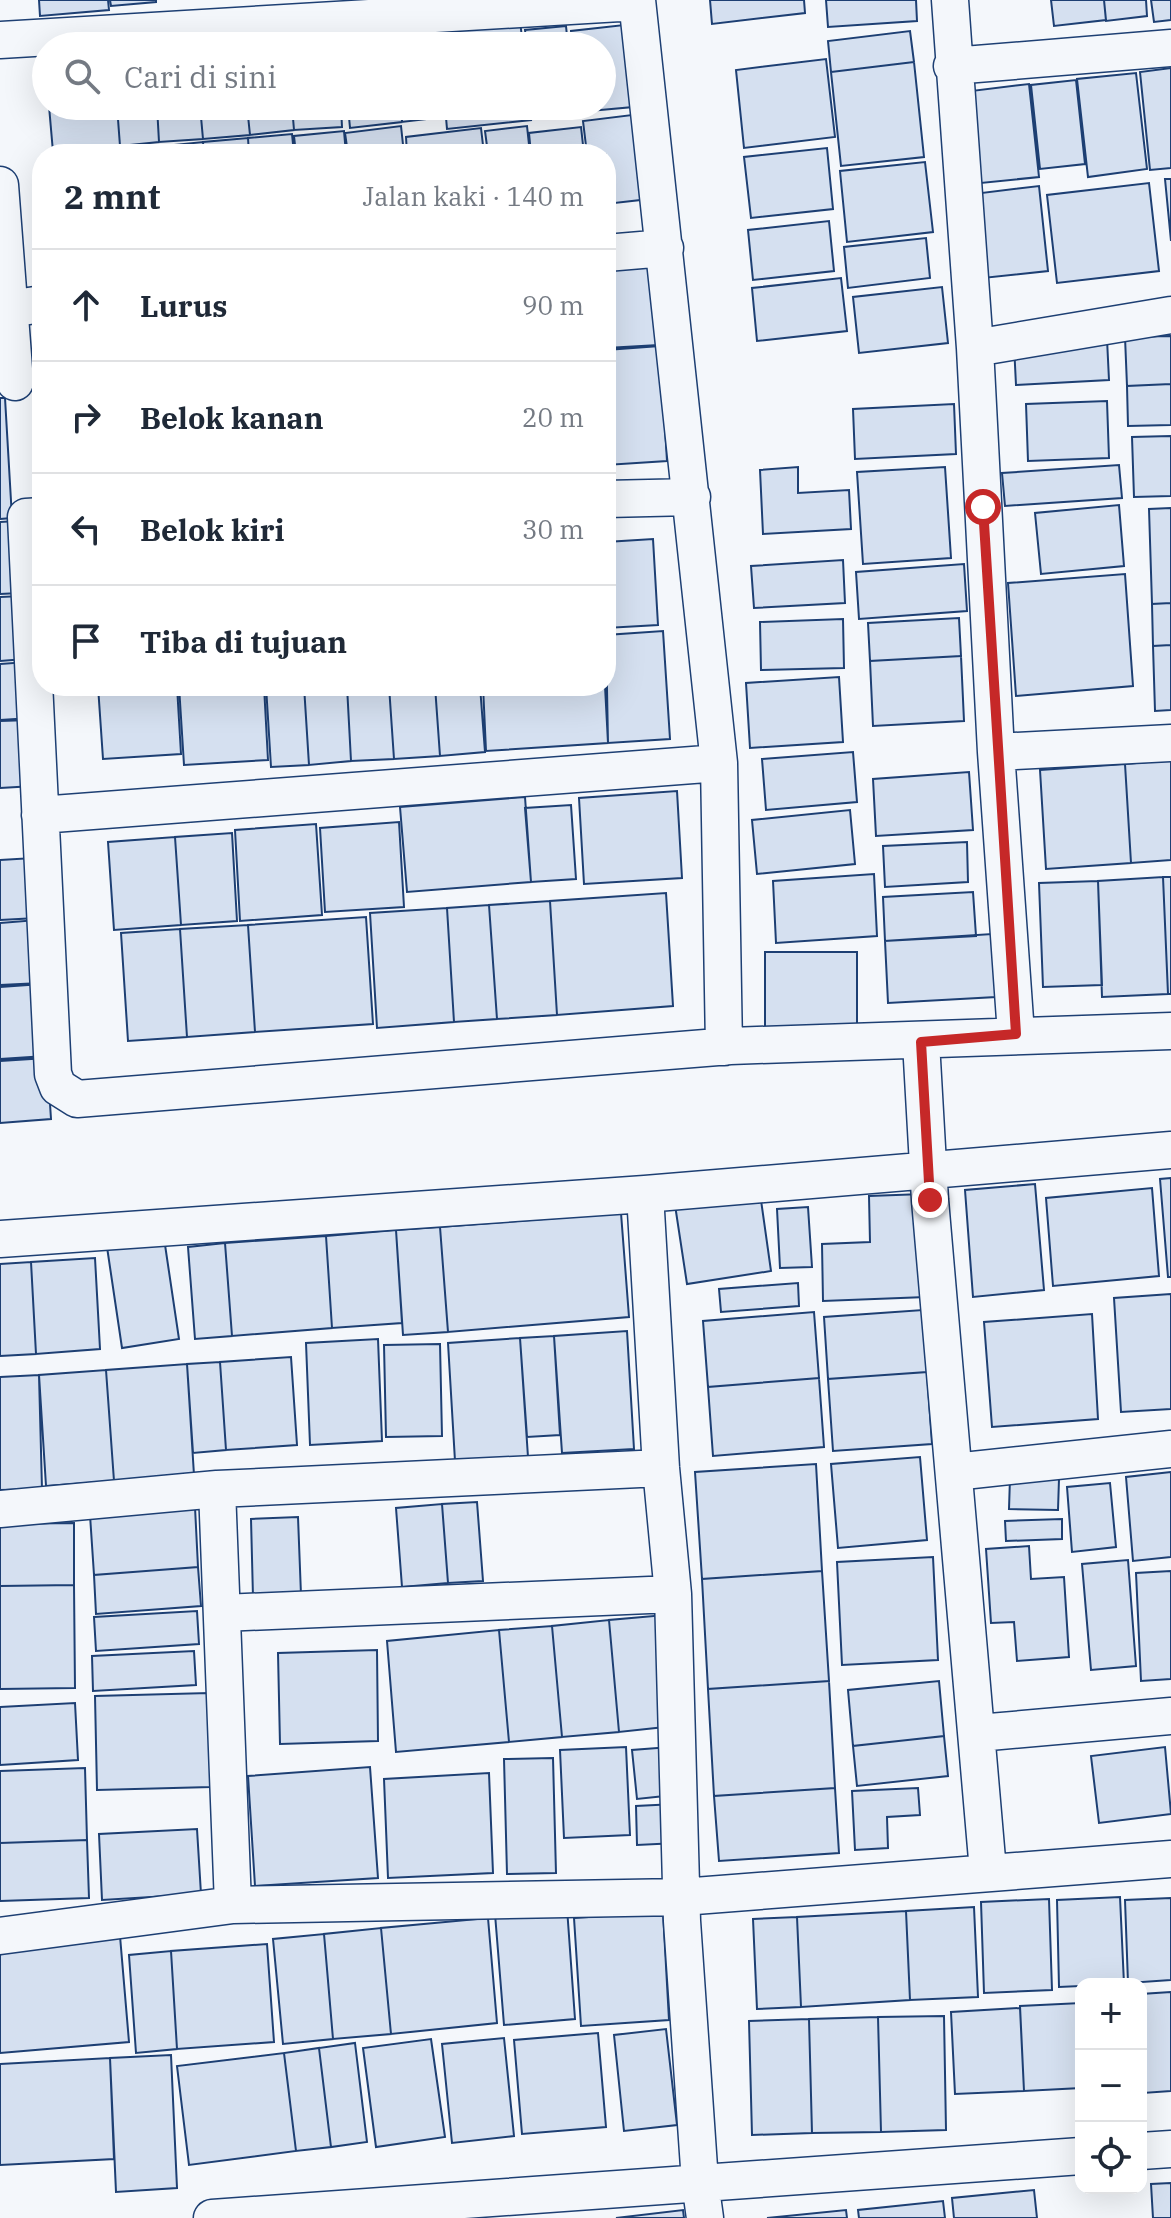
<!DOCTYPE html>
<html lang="id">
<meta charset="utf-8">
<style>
body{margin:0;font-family:"IBM Plex Serif",serif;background:#f6f6f7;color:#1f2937}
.controls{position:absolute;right:24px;bottom:24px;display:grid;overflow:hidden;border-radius:16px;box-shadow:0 8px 32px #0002}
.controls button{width:72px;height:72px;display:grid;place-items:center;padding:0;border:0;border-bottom:2px solid #e0e1e3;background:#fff;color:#1f2937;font:40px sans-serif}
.stop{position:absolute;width:24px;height:24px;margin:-18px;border:6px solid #c62828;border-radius:50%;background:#fff}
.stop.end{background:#c62828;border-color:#fff;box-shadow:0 2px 8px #0008}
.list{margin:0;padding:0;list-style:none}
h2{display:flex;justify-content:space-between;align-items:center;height:104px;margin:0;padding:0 32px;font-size:34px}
h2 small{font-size:26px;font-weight:400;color:#747a83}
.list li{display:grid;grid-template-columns:52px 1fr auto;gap:24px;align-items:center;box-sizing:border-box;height:112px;padding:0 32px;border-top:2px solid #e0e1e3}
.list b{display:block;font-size:30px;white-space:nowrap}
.list em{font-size:26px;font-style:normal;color:#747a83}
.icon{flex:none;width:44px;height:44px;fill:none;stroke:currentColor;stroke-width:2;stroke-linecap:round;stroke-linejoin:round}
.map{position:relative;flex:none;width:1171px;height:2218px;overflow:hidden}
.search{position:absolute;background:#fff;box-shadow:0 8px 32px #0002;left:32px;top:32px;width:584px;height:88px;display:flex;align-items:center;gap:20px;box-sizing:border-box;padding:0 28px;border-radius:44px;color:#747a83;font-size:30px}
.panel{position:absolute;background:#fff;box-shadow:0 8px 32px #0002;left:32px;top:144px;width:584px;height:552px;border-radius:32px}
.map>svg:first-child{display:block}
</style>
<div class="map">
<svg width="1171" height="2218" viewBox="0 0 1171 2218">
<rect width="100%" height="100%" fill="#f4f7fb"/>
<path fill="#d5e0f0" stroke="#1d3f73" stroke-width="2" d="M39,0H108L109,10L40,16Z
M110,0H156V2L111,6Z
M710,0H804L805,13L712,24Z
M826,0H916L917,21L828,27Z
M1051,0H1104L1106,20L1054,26Z
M1104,0H1146L1147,16L1106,21Z
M1151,0H1171V20L1154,22Z
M520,21L523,46H438L437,31Z
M624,25L633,107L579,112V106H602V46H572L571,31Z
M566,26L568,46H527L525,30Z
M910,31L914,62L831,72L828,41Z
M435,35L437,46H395L394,40Z
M394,40L395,46H341Z
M826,59L835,137L744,148L736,70Z
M914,62L924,157L841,166L831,72Z
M1171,68V168L1150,170L1140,72Z
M1136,73L1147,169L1088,177L1077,79Z
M1076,80L1085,164L1040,169L1031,85Z
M1029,84L1039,177L981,183L971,91Z
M49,106H117L120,146L53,152Z
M117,106H157L159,142L120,146Z
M157,106H200L203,139L159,142Z
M200,106H247L250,135L203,139Z
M247,106H292L294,130L250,135Z
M292,106H341L342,127L294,130Z
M348,106H401L402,122L350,128Z
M401,106H443L445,117L402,122Z
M445,106H529L531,120L447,129Z
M533,106H574L575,108L534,113Z
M640,114L649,199L606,204V154H587L583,121Z
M401,126L404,154H348L345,133Z
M527,126L530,154H488L485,131Z
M581,127L584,154H531L529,133Z
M481,128L484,154H407L406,137Z
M344,131L346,154H296L294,136Z
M292,134L294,154H249L248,138Z
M248,138L249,154H204L203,142Z
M203,142L204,154H165V146Z
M163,147L164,154H119V151Z
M827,148L833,209L751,218L744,157Z
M925,162L933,232L847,242L840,171Z
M1165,179H1171V241Z
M1149,183L1159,271L1057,283L1047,195Z
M1039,186L1048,271L983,278L973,194Z
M829,221L834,271L753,280L748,230Z
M926,238L930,278L848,288L844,247Z
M654,260L659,345L606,348V263Z
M841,278L847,331L757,341L752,288Z
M942,287L948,343L859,353L853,297Z
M1171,336V384L1127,386L1125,337Z
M1107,339L1109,380L1016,385L1014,345Z
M660,346L667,461L606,465V350Z
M1171,384V425L1128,426L1127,386Z
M0,398H5L12,518L0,519Z
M1107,401L1109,458L1028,461L1026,404Z
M954,404L956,454L855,459L853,409Z
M1171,436V496L1134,497L1132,437Z
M1119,465L1122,498L1005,506L1002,473Z
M798,467V493L849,490L851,529L763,534L760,470Z
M945,467L951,558L863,564L857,472Z
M1119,505L1124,566L1041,574L1035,513Z
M1171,508V603L1152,604L1149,509Z
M16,521L20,593L0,594V522Z
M653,539L658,625L606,628V542Z
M843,560L845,603L754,608L751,566Z
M964,564L967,611L859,619L856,572Z
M1125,574L1133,686L1016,696L1008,583Z
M21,596L25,659L0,661V597Z
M1171,603V645L1153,646L1152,604Z
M959,618L961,656L870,661L868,623Z
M843,619L844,668L761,670L760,622Z
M663,631L670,739L608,743L606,635Z
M1171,645V710L1155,711L1153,646Z
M961,656L964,721L873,726L870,661Z
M27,662L31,718L0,720V664Z
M839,677L843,742L750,748L746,683Z
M98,686H177L181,754L103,759Z
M179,686H264L268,760L184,765Z
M266,686H304L309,765L271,767Z
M304,686H347L351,761L309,765Z
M347,686H389L394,759L351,761Z
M389,686H435L440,756L394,759Z
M435,686H480L485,752L440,756Z
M483,686H605L608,743L486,751Z
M30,720L34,786L0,788V721Z
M853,752L857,802L766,810L762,759Z
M1171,760V860L1131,863L1125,764Z
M1125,764L1131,863L1046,869L1040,770Z
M969,772L973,830L876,836L873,779Z
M677,791L682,878L584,884L579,798Z
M525,797L531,882L407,892L400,807Z
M571,805L576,879L531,882L525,808Z
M850,810L855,864L757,874L752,820Z
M399,822L404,907L325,912L320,828Z
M316,824L322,915L240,921L235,830Z
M232,833L237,921L181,925L175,837Z
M175,837L181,925L114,930L108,842Z
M967,842L968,882L885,887L883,846Z
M33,858L37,918L0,920V860Z
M874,874L877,936L776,943L773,881Z
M1163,877L1168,994L1102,997L1098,881Z
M1163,877H1171V994H1168Z
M1098,881L1102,985L1043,987L1039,883Z
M973,892L976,936L885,941L883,897Z
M666,893L673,1006L557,1015L550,901Z
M550,901L557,1015L497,1019L489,905Z
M489,905L497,1019L454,1022L447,908Z
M447,908L454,1022L377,1028L370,913Z
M366,917L373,1024L255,1032L248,925Z
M37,920L41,983L0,985V923Z
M248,925L255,1032L187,1037L180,929Z
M180,929L187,1037L128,1041L121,933Z
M992,934L996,997L888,1003L885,941Z
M765,952H857V1028H765Z
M42,984L46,1056L0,1059V987Z
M47,1058L51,1119L0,1123V1061Z
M1171,1178V1277H1168L1160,1179Z
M1035,1184L1044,1290L973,1297L965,1190Z
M1152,1188L1159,1276L1053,1286L1046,1198Z
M760,1193L771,1271L687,1284L675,1205Z
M923,1194L926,1297L823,1301L822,1244L870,1242L869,1196Z
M808,1207L812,1267L780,1268L777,1209Z
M621,1213L629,1317L448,1332L440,1227Z
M440,1227L448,1332L403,1335L396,1230Z
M396,1230L402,1323L332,1328L326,1236Z
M326,1236L332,1328L232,1336L225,1243Z
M164,1238L179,1339L122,1348L107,1247Z
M225,1243L232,1336L195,1339L188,1247Z
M95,1258L100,1349L36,1354L31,1262Z
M31,1262L36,1354L0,1356V1264Z
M798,1283L799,1306L721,1312L719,1289Z
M1171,1294V1409L1121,1412L1114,1298Z
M923,1310L927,1372L828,1379L824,1317Z
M814,1312L819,1378L708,1387L703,1321Z
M1092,1314L1098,1419L992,1427L984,1322Z
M627,1331L634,1449L562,1453L554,1336Z
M554,1336L560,1435L527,1437L520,1338Z
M520,1338L528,1457L455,1461L448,1343Z
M378,1339L382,1441L310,1445L306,1343Z
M440,1344L442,1436L386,1437L384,1345Z
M291,1357L297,1445L226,1450L220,1362Z
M220,1362L226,1450L193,1453L187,1364Z
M187,1364L194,1475L114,1481L106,1370Z
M106,1370L114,1481L46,1486L39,1375Z
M927,1372L932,1444L833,1451L828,1379Z
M39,1375L42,1489L0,1490V1377Z
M819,1378L824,1447L713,1456L708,1387Z
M920,1457L927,1540L838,1548L831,1464Z
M816,1464L822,1571L702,1579L695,1472Z
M1171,1472V1557L1133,1561L1126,1477Z
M1010,1478L1059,1479L1058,1510L1009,1509Z
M1110,1483L1116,1547L1072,1552L1067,1487Z
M477,1502L483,1581L448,1583L442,1504Z
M442,1504L448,1583L402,1587L396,1508Z
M195,1507L198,1567L94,1575L90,1515Z
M298,1517L301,1595L253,1597L251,1519Z
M1062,1519V1539L1006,1541L1005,1521Z
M74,1523V1585L0,1586V1524Z
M1029,1546L1031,1579L1064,1577L1069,1657L1017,1661L1014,1622L991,1623L986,1549Z
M933,1557L938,1660L842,1665L837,1562Z
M1128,1560L1136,1666L1091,1670L1082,1564Z
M198,1567L201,1606L96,1614L94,1575Z
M822,1571L829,1681L708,1689L702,1579Z
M1171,1571V1679L1141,1681L1136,1573Z
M74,1585L75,1688L0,1689V1586Z
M197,1611L199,1644L96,1651L94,1617Z
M665,1615L674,1726L619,1732L609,1620Z
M609,1620L619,1732L562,1737L552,1626Z
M552,1626L562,1737L509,1742L499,1630Z
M499,1630L509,1742L396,1752L387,1641Z
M377,1650L378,1741L280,1744L278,1653Z
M194,1651L196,1685L93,1691L92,1656Z
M829,1681L835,1788L714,1796L708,1689Z
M939,1681L944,1736L853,1746L848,1690Z
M209,1693L211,1787L97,1790L95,1696Z
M75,1703L78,1760L0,1765V1707Z
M944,1736L948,1776L857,1786L853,1746Z
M626,1747L630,1835L564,1838L560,1750Z
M670,1747L674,1795L637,1799L632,1750Z
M1165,1747L1171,1814L1099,1823L1091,1756Z
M553,1758L556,1873L507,1874L504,1759Z
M370,1767L378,1878L255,1886L248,1776Z
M85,1768L87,1840L0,1843V1771Z
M489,1773L493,1873L388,1878L384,1779Z
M835,1788L839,1853L719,1861L714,1796Z
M918,1788L920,1815L887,1817L888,1848L855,1850L852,1791Z
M675,1804L677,1843L637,1845L636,1806Z
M197,1829L201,1894L102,1900L99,1834Z
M87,1840L89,1898L0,1901V1843Z
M1120,1897L1124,1984L1059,1987L1057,1900Z
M1171,1898V1980L1128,1983L1125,1900Z
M1049,1899L1052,1990L984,1993L981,1902Z
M974,1907L978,1997L910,2000L906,1911Z
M567,1908L575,2019L504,2025L495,1914Z
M906,1911L910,2000L801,2007L797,1917Z
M663,1912L669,2020L581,2026L574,1918Z
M797,1917L801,2007L757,2009L753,1919Z
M488,1918L497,2023L391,2034L381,1928Z
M381,1928L391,2034L333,2039L324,1934Z
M324,1934L333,2039L283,2044L273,1939Z
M120,1936L129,2042L0,2053V1946Z
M267,1944L274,2042L177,2049L171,1951Z
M171,1951L177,2049L136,2053L129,1955Z
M1171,1992V2091L1143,2093L1141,1994Z
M1081,2003V2088L1024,2091L1020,2006Z
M1020,2008L1024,2091L955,2094L951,2012Z
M944,2016L946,2130L881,2132L878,2017Z
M878,2017L881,2132L812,2133L809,2019Z
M809,2019L812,2133L752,2135L749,2021Z
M666,2029L677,2125L624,2131L614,2035Z
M598,2033L606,2127L522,2134L514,2040Z
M504,2038L514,2136L452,2143L442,2044Z
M431,2039L445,2137L376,2147L363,2048Z
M355,2043L367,2142L331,2147L319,2048Z
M319,2048L331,2147L296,2151L284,2053Z
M284,2053L296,2151L189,2165L177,2066Z
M171,2055L177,2188L116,2192L110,2058Z
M110,2058L114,2159L0,2165V2064Z
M1171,2183V2218H1153L1151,2184Z
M1034,2190L1037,2218H954L952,2198Z
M943,2201L945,2218H859L858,2210Z
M683,2210L684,2218H616Z
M846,2210L847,2218H767Z"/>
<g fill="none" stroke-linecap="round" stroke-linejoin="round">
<g stroke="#1d3f73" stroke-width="39">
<path id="minor" d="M637,0L719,763L724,1047
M950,0L975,348L996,752L1016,1034
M0,40L637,2
M952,66L1171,48
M0,185L15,382
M606,253L665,248
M9,309L42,304
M975,348L1171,315
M606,499L692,497
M42,516L26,517L53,1074L58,1087L77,1099L730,1046L1171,1031
M996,752L1171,743
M40,815L719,763
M921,1042L930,1200L988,1871
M645,1194L661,1468L673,1594L682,1921L700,2182L705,2218
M0,1239L645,1194L1171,1150
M954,1472L1171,1449
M217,1489L233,1905
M0,1509L217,1489L661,1468
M223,1613L673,1594
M978,1733L1171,1716
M0,1936L233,1905L682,1897L1171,1859
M1141,2151L1171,2149
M212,2218L1081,2156"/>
</g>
<use href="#minor" stroke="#f4f7fb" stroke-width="36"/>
</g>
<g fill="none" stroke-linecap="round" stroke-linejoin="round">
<path stroke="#c62828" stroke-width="10" d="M930,1200L921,1042L1016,1034L983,507"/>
</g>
</svg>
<div class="controls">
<button>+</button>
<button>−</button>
<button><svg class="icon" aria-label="locate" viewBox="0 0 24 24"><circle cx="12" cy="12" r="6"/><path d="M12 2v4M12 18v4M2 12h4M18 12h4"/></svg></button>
</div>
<div class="stop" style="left:983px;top:507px"></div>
<div class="stop end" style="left:930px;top:1200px"></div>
<div class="search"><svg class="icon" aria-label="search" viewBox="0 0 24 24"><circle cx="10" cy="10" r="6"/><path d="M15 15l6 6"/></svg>Cari di sini</div>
<section class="panel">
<h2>2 mnt<small>Jalan kaki · 140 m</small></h2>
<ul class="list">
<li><svg class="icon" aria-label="ahead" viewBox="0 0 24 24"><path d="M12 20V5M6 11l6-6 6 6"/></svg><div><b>Lurus</b></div><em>90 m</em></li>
<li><svg class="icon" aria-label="right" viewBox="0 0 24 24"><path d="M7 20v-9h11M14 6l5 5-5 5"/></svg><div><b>Belok kanan</b></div><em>20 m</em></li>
<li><svg class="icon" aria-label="left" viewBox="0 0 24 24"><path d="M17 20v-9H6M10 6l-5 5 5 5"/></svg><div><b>Belok kiri</b></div><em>30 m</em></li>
<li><svg class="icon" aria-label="arrive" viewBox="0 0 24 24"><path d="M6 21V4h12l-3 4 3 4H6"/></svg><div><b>Tiba di tujuan</b></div></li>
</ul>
</section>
</div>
